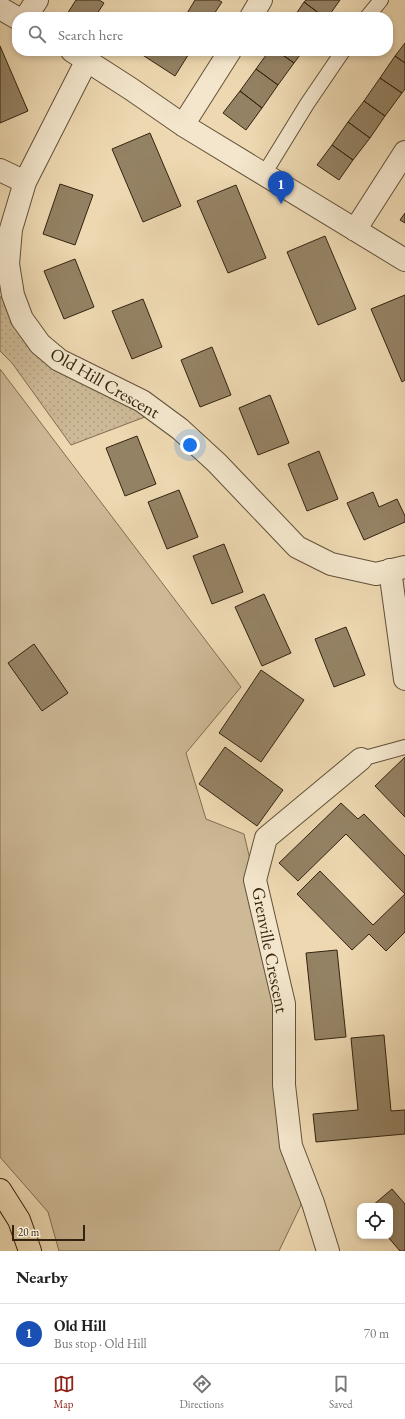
<!DOCTYPE html>
<meta charset="utf-8">
<style>
body{margin:0;font-family:"EB Garamond",serif;background:#f6f6f6;color:#222}
.controls{position:absolute;right:12px;bottom:12px;display:grid;overflow:hidden;border-radius:8px;box-shadow:0 2px 6px #0003}
.controls button{width:36px;height:36px;display:grid;place-items:center;padding:0;border:0;border-bottom:1px solid #e0e0e0;background:#fff;color:#222;font:20px sans-serif}
.scale{position:absolute;left:12px;bottom:10px;width:73px;box-sizing:border-box;padding-left:4px;border:2px solid #332410;border-top:0;font-size:11px;line-height:14px;white-space:nowrap;color:#332410;-webkit-text-stroke:3px #f3e6cc;paint-order:stroke}
.you{position:absolute;left:190px;top:445px;width:14px;height:14px;margin:-10px;border:3px solid #fff;border-radius:50%;background:#1a73e8;box-shadow:0 0 0 6px #1a73e833}
.badge{display:grid;place-items:center;width:26px;height:26px;border-radius:50%;background:#8f2418;color:#fff;font-size:13px;font-weight:700}
.pin{position:absolute;translate:-50% -33px;filter:drop-shadow(0 1px 2px #0008)}
.pin::after{content:'';position:absolute;top:21px;width:14px;height:12px;background:inherit;clip-path:polygon(0 0,100% 0,50% 100%)}
.list{margin:0;padding:0;list-style:none}
h2{display:flex;justify-content:space-between;align-items:center;height:52px;margin:0;padding:0 16px;font-size:17px}
h2 small{font-size:13px;font-weight:400;color:#767676}
.list li{display:grid;grid-template-columns:26px 1fr auto;gap:12px;align-items:center;box-sizing:border-box;height:60px;padding:0 16px;border-top:1px solid #e0e0e0}
.list b{display:block;font-size:15px;white-space:nowrap}
.list p{margin:0;font-size:13px;white-space:nowrap;color:#767676}
.list em{font-size:13px;font-style:normal;color:#767676}
.icon{flex:none;width:22px;height:22px;fill:none;stroke:currentColor;stroke-width:2;stroke-linecap:round;stroke-linejoin:round}
.map{position:relative;flex:none;width:405px;height:1251px;overflow:hidden}
.search{position:absolute;background:#fff;box-shadow:0 2px 6px #0003;left:12px;right:12px;top:12px;height:44px;display:flex;align-items:center;gap:10px;box-sizing:border-box;padding:0 14px;border-radius:16px;color:#767676;font-size:15px}
.sheet{height:112px;background:#fff}
nav{display:flex;justify-content:space-around;align-items:center;box-sizing:border-box;height:56px;border-top:1px solid #e0e0e0;background:#fff;font-size:11px;color:#767676}
nav a{display:grid;justify-items:center;gap:2px}
nav .on{color:#8f2418}
.map>svg:first-child{display:block}
</style>
<div class="map">
<svg width="405" height="1251" viewBox="0 0 405 1251">
<defs>
<pattern id="grass-dots" width="8" height="8" patternUnits="userSpaceOnUse"><rect width="8" height="8" fill="#cdb996"/><path d="M2 2h.1M6 6h.1" fill="none" stroke="#b09f80" stroke-width="1.8" stroke-linecap="round"/></pattern>
</defs>
<rect width="100%" height="100%" fill="#edd8b1"/>
<filter id="stains"><feTurbulence type="fractalNoise" baseFrequency=".005" numOctaves="4"/><feColorMatrix values="0 0 0 0 .2 0 0 0 0 .09 0 0 0 0 .02 0 0 0 .5 -.17"/></filter>
<radialGradient id="worn" r=".72"><stop offset=".6" stop-color="#630" stop-opacity="0"/><stop offset="1" stop-color="#630" stop-opacity=".3"/></radialGradient>
<path fill="url(#grass-dots)" stroke="#806e53" d="M13,295L40,344L158,412L71,445L12,363L0,351V297Z"/>
<path fill="#cdb996" stroke="#806e53" d="M0,369L241,687L186,753L206,819L244,834L284,1004L301,1205L279,1251H59L48,1212L0,1157Z"/>
<path fill="#948264" stroke="#332410" d="M76,0H99L104,3L95,17H72L67,14Z
M195,0H218L222,2L212,17H190L186,15Z
M306,0H340L328,17H324L304,2Z
M304,2L324,17H294Z
M405,43V63L395,56Z
M0,46L28,111L0,123Z
M143,51H188L190,52L175,76L141,54Z
M269,51H277L294,63L278,85L256,69Z
M277,51H303L294,63Z
M395,56L405,63V89L402,93L380,78Z
M256,69L278,85L262,108L240,91Z
M380,78L402,93L385,116L364,101Z
M240,91L262,108L246,130L223,113Z
M364,101L385,116L370,138L348,122Z
M348,122L370,138L353,160L332,145Z
M150,133L181,206L143,222L112,149Z
M332,145L353,160L339,180L317,165Z
M60,184L93,195L75,245L43,234Z
M236,185L266,258L228,273L197,201Z
M405,213V223L400,220Z
M325,236L356,309L318,325L287,252Z
M75,259L94,307L64,319L44,271Z
M405,295V380L402,382L371,309Z
M143,299L162,347L132,359L112,311Z
M212,347L231,395L200,407L181,360Z
M270,395L289,443L258,455L239,408Z
M137,436L156,484L125,496L106,448Z
M319,451L338,499L307,511L288,464Z
M179,490L198,537L167,549L148,502Z
M373,492L379,507L397,499L405,516V522L364,540L347,503Z
M224,544L243,592L212,604L193,556Z
M264,594L291,653L262,666L235,607Z
M346,627L365,675L334,687L315,639Z
M34,644L68,693L42,711L8,663Z
M261,670L304,700L261,762L219,733Z
M225,747L283,790L257,826L199,784Z
M405,757V817L375,786Z
M341,803L358,819L364,814L405,856V894L346,834L298,881L279,863Z
M320,871L373,925L405,894V932L386,951L369,934L352,950L297,894Z
M337,950L346,1037L315,1040L306,953Z
M384,1035L391,1111L405,1110V1134L316,1142L313,1114L358,1110L351,1038Z
M392,1189L405,1204V1251H400L387,1236H390V1206H372Z"/>
<g fill="none" stroke-linecap="round" stroke-linejoin="round">
<g stroke="#625138" stroke-width="16">
<path id="lane" d="M367,17L381,0
M264,174L307,104L343,51
M361,759L405,747"/>
</g>
<g stroke="#625138" stroke-width="24">
<path id="street" d="M0,8L17,18
M26,17L37,0
M251,17L261,0
M72,51L131,89L183,125L405,260
M87,60L25,182L11,229L8,264L13,295L22,319L40,344L59,360L142,401L180,429L217,463L297,547L331,564L376,574L405,567
M183,125L230,51
M0,170L25,182
M355,230L405,152
M390,570L405,679
M328,1251L313,1203L291,1146L284,1085V1004L255,880L266,838L361,759"/>
</g>
<g stroke="#332410" stroke-width="24">
<path id="primary" d="M0,1190L19,1220L30,1251"/>
</g>
<use href="#lane" stroke="#f3e6cc" stroke-width="14"/>
<use href="#street" stroke="#f3e6cc" stroke-width="22"/>
<use href="#primary" stroke="#edd8b1" stroke-width="22"/>
</g>
<g text-anchor="middle" stroke-width="3" stroke-linejoin="round" paint-order="stroke">
<g font-size="18" fill="#332410" stroke="#f3e6cc">
<text transform="translate(105 383) rotate(30)" y="6">Old Hill Crescent</text>
<text transform="translate(270 950) rotate(79)" y="6">Grenville Crescent</text>
</g>
</g>
<rect width="100%" height="100%" filter="url(#stains)"/>
<rect width="100%" height="100%" fill="url(#worn)"/>
</svg>
<div class="controls">
<button><svg class="icon" aria-label="locate" viewBox="0 0 24 24"><circle cx="12" cy="12" r="6"/><path d="M12 2v4M12 18v4M2 12h4M18 12h4"/></svg></button>
</div>
<div class="scale">20 m</div>
<div class="you"></div>
<div class="pin badge" style="left:281px;top:204px;background:#1a4fb4">1</div>
<div class="search"><svg class="icon" aria-label="search" viewBox="0 0 24 24"><circle cx="10" cy="10" r="6"/><path d="M15 15l6 6"/></svg>Search here</div>
</div>
<section class="sheet">
<h2>Nearby<small></small></h2>
<ul class="list">
<li><span class="badge" style="background:#1a4fb4">1</span><div><b>Old Hill</b><p>Bus stop · Old Hill</p></div><em>70 m</em></li>
</ul>
</section>
<nav>
<a class="on"><svg class="icon" aria-label="map" viewBox="0 0 24 24"><path d="M3 6l6-2 6 2 6-2v14l-6 2-6-2-6 2zM9 4v14M15 6v14"/></svg>Map</a>
<a><svg class="icon" aria-label="directions" viewBox="0 0 24 24"><path d="M12 3l9 9-9 9-9-9zM9 14v-3h6M13 9l2 2-2 2"/></svg>Directions</a>
<a><svg class="icon" aria-label="saved" viewBox="0 0 24 24"><path d="M7 4h10v16l-5-4-5 4z"/></svg>Saved</a>
</nav>
